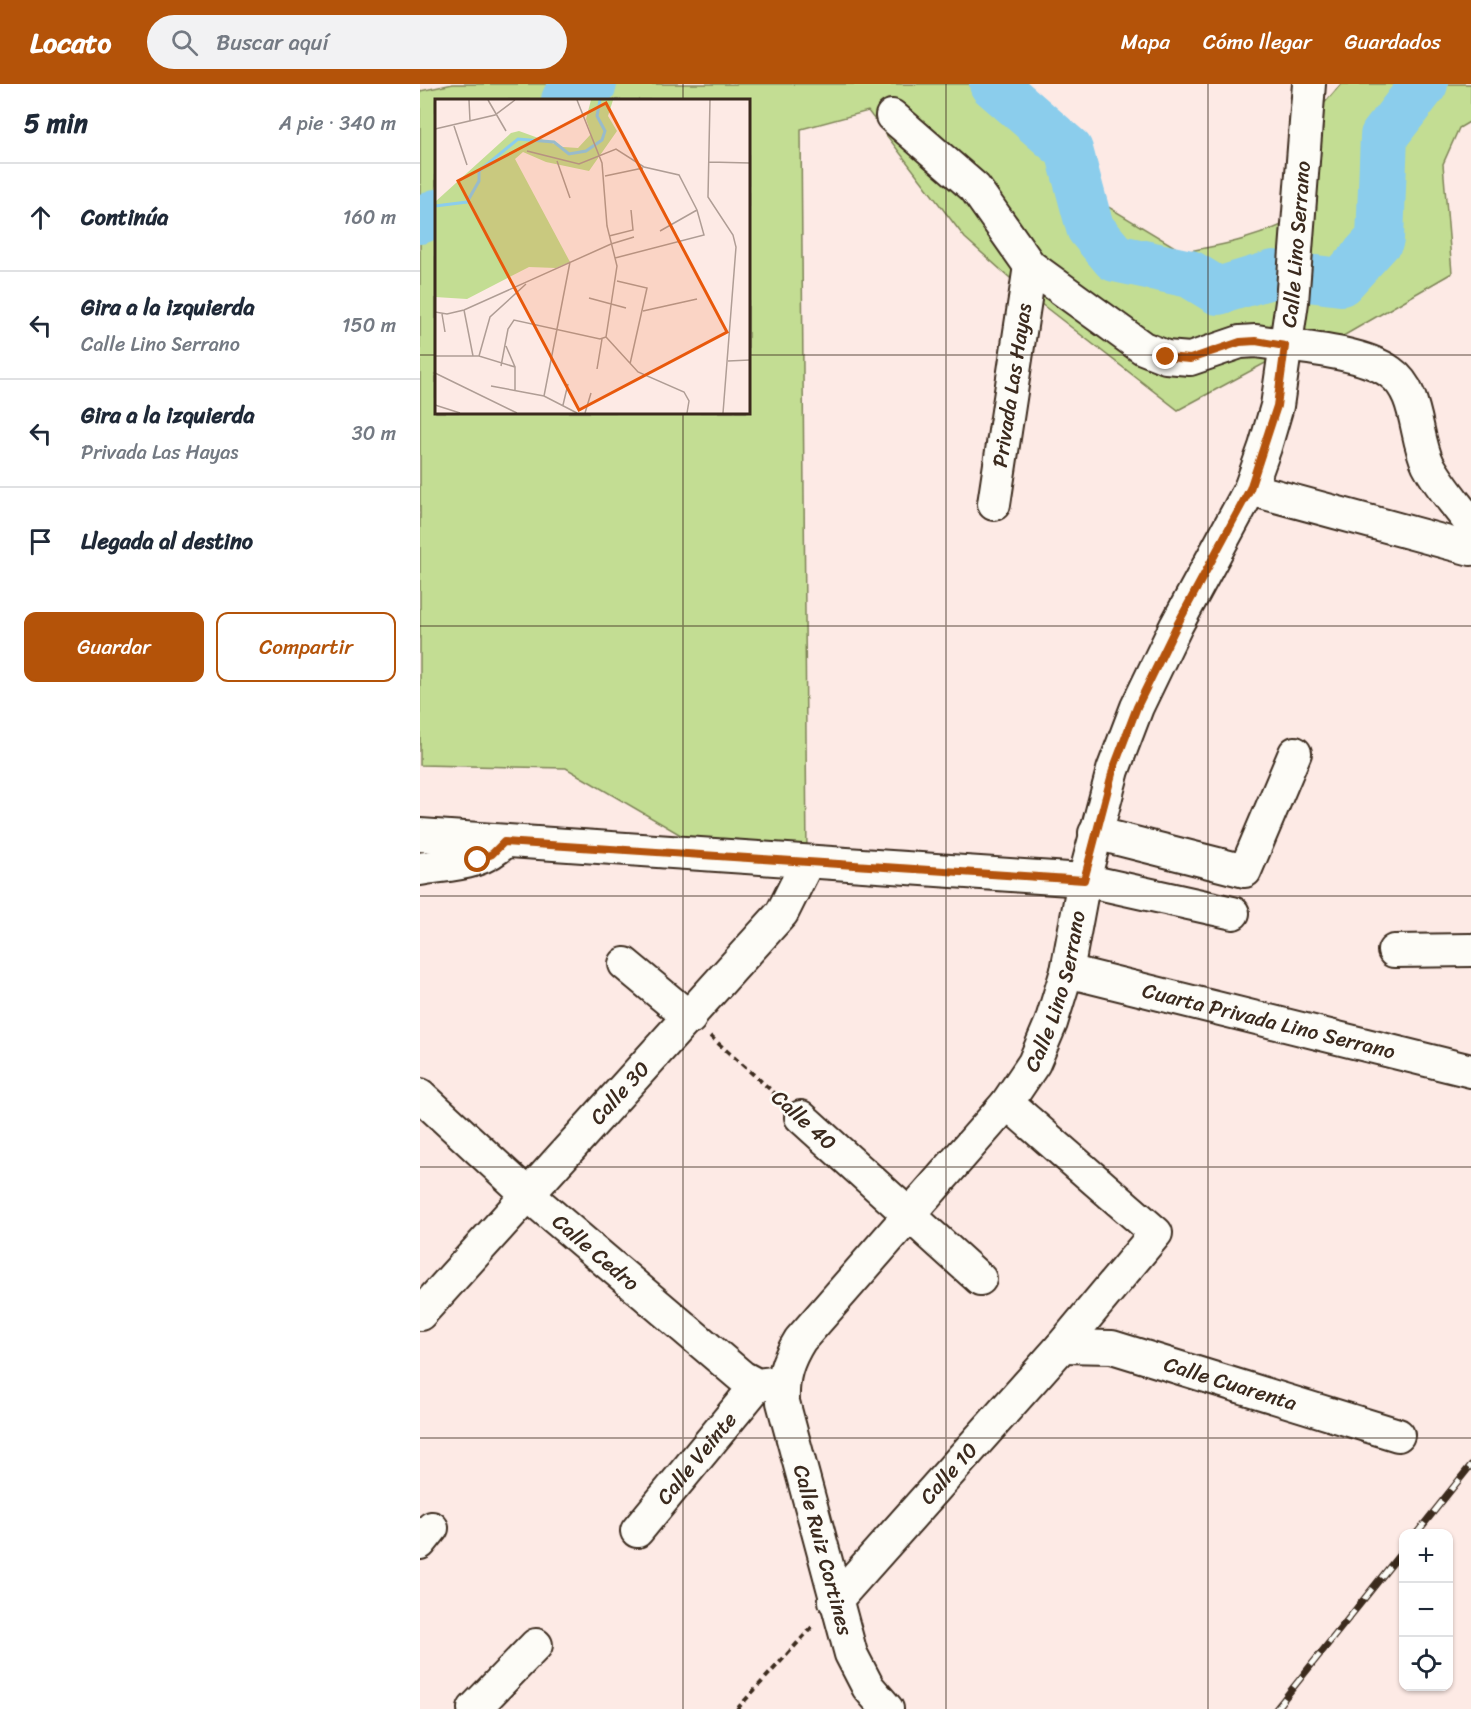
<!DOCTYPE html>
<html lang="es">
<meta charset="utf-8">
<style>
body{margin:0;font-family:Sriracha,sans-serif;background:#f2f2f3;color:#1f2937}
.controls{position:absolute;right:18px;bottom:18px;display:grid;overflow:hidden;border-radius:12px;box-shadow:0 2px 4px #0004}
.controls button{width:54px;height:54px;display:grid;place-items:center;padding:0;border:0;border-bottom:2px solid #e0e1e3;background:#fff;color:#1f2937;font:30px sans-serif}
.stop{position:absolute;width:18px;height:18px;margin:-14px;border:4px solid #b45309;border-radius:50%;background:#fff}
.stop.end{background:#b45309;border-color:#fff;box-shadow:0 2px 6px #0008}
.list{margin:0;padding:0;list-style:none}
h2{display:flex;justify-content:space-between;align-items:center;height:78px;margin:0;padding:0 24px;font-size:26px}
h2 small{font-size:20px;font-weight:400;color:#747a83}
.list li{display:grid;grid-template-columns:39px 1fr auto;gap:18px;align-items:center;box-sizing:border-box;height:108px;padding:0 24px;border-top:2px solid #e0e1e3}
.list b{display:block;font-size:22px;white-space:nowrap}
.list p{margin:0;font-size:20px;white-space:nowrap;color:#747a83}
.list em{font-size:20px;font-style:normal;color:#747a83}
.actions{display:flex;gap:12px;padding:18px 24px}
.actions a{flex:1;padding:14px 0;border:2px solid #b45309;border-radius:12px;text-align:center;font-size:21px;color:#b45309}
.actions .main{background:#b45309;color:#fff}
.icon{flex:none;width:33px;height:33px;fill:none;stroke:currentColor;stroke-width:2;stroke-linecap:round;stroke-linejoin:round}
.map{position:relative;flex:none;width:1051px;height:1625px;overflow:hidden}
header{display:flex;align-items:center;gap:36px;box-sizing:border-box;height:84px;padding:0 30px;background:#b45309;color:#fff}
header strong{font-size:28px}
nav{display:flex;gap:33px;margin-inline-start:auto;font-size:21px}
.search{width:420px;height:54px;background:#f2f2f3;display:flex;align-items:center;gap:15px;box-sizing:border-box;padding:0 21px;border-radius:33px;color:#747a83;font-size:22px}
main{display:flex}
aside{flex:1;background:#fff}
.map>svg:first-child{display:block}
</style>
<header>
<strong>Locato</strong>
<div class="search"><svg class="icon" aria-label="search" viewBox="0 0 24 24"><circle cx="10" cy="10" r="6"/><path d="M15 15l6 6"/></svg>Buscar aquí</div>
<nav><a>Mapa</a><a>Cómo llegar</a><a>Guardados</a></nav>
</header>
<main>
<aside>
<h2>5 min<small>A pie · 340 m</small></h2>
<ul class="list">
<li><svg class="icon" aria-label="ahead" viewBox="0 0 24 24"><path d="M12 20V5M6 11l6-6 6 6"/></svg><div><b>Continúa</b></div><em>160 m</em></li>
<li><svg class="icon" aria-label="left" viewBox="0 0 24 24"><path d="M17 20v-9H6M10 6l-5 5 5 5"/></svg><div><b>Gira a la izquierda</b><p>Calle Lino Serrano</p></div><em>150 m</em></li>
<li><svg class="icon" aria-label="left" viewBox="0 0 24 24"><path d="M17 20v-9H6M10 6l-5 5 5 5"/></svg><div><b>Gira a la izquierda</b><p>Privada Las Hayas</p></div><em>30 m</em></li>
<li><svg class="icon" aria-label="arrive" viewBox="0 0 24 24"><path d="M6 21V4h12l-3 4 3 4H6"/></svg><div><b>Llegada al destino</b></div></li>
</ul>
<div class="actions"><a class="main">Guardar</a><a>Compartir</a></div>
</aside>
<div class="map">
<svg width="1051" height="1625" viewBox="0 0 1051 1625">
<rect width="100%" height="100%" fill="#fdeae5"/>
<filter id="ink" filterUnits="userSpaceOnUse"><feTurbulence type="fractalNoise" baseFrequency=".0167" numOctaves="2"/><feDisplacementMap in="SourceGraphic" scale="12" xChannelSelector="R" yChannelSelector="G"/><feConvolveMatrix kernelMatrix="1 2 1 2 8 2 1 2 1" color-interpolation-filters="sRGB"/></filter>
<g filter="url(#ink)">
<path fill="#c3dd93" stroke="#7f8458" stroke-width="1.5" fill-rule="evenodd" d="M33,0H579L685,121L763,168C804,161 840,154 877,133L895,30L921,0H1051V37L1039,44L1023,80L1032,189L887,273L849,277L758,326L607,209L545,154L448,27L381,45L387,775L290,768L146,684L0,681V7ZM16,16H328V328H16Z"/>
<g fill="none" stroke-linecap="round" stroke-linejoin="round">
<path stroke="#8bcdec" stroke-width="48" d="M573,0L649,66L670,144L695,174L770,190L798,207L854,190L921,198L960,155L964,52L1004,0
M145,16L149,8L173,0
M0,136L16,129"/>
<g stroke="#3b2a1e" stroke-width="36">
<g id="street">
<path d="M472,32L555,104L610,182L723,264L746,273L770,275L820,258L836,257C873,263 941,267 970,288C999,308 994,351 1008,380C1019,401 1037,421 1051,440"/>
<path d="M830,405L1051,465"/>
<path id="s1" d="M574,420L610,182"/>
<path d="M675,749L825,787L875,669"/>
<path d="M0,751L664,796L813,829"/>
<path d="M0,785C30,780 62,781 84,758"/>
<path d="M974,867L1051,866"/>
<path d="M205,880L270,934"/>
<path id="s2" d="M647,887L1051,987"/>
<path id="s3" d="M0,1011L107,1110L322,1293L337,1301L362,1298"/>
<path d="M381,1033L560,1195"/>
<path id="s4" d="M0,1230L362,829L387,779"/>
<path id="s5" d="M642,1262L692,1263L978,1351"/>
<path id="s6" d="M217,1447L337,1301"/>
<path d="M0,1459L12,1444"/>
<path id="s7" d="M415,1517L642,1262L736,1149L587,1019"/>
<path d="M54,1625L116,1561"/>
<path id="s8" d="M467,1625L448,1603L431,1570L363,1318C362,1293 367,1277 380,1256L587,1019L614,979L631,939L647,887L664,796L693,686L717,623L756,542L830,405L845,363L857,322L872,218L889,0"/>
</g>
</g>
<path stroke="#3b2a1e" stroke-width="4" stroke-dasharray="6 4.5" stroke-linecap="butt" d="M290,952L361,1015
M317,1625L393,1542"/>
<use href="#street" stroke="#fdfcf7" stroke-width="32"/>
<g stroke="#3b2a1e" stroke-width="7">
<path id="rail" d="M996,1450L1051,1381
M856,1625L984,1465"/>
</g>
<use href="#rail" stroke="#fdfcf7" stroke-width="4.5" stroke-dasharray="14" stroke-linecap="butt"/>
</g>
</g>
<g fill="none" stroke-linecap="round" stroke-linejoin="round" filter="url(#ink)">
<path stroke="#b45309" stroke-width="8" d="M58,776L72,770L84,758L664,796L693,686L717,623L756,543L830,405L857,322L865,262L836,257L820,258L770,275L746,273"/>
</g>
<path fill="none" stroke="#3b2a1e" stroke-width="1.5" stroke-opacity="0.55" d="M263,0V16M526,0V1625M788,0V1625M0,271H16M328,271H1051M263,328V1625M0,542H1051M0,812H1051M0,1083H1051M0,1354H1051"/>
<g text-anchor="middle" stroke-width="5" stroke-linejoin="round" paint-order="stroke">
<g font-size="21" fill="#3b2a1e" stroke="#fdfcf7">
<text dy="7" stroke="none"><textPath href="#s8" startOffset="1623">Calle Lino Serrano</textPath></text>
<text dy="7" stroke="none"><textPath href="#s1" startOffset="120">Privada Las Hayas</textPath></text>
<text dy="7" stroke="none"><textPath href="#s8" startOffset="831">Calle Lino Serrano</textPath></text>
<text dy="7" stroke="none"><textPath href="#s2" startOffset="208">Cuarta Privada Lino Serrano</textPath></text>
<text dy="7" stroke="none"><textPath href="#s4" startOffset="298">Calle 30</textPath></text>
<text transform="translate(384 1036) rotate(42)" y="7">Calle 40</text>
<text dy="7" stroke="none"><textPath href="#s3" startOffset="236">Calle Cedro</textPath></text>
<text dy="7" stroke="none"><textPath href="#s5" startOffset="174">Calle Cuarenta</textPath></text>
<text dy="7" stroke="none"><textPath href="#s6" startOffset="94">Calle Veinte</textPath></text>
<text dy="7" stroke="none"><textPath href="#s7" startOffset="171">Calle 10</textPath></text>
<text transform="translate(403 1466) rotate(75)" y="7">Calle Ruiz Cortines</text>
</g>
</g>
<g transform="translate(15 15)">
<rect width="315" height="315" fill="#fdeae5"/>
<path d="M156,1H178L173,17L182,32L154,72L111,63L88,53L80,60L135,163L121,169L94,168L32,200L0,198V103L76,34L84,32L128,48L143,49L156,35L151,20Z" fill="#c3dd93"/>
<path fill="none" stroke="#8bcdec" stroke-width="3" d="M0,107L32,103L44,82V72L83,40L119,43L134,55L151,52L167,41L170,32L162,17L165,1"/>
<path fill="none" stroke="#af9d95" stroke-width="1.5" d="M34,1L35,22M53,1L71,32M142,1L167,64L172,127L182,167L171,238M275,1L273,98L298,136L301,148L288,314M19,27L32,66M0,30L60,16L80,1M92,52L144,65L181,50L209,68L244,76L262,111L269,136L180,159M122,62L135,99M274,63L315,64M170,77L208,69M225,132L262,111M174,137L198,131L196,111M182,182L212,189L195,265M154,199L191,209M29,211L38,257M208,212L262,200M0,213L12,215L29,211L176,145L199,138M7,215L10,233M171,238L203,273L249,293L254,302L252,314M71,247L80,268V292M0,257H44L80,268M44,257L55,218L91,185M293,262L315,261M66,267L73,230L79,221L165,240L171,238M162,270L167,240M0,274L82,314M56,287L109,297L142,314M109,297L135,163M0,306L25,314M128,306L133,285M150,314L156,294"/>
<path fill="#e8590c" fill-opacity="0.15" stroke="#e8590c" stroke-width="3" d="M171,4L292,233L144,311L23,82Z"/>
<rect width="315" height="315" fill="none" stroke="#3b2a1e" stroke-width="3"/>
</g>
</svg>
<div class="controls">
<button>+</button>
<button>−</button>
<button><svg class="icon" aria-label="locate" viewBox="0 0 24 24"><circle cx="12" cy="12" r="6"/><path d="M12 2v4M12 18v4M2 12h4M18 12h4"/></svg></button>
</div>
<div class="stop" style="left:58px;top:776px"></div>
<div class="stop end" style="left:746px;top:273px"></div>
</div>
</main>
